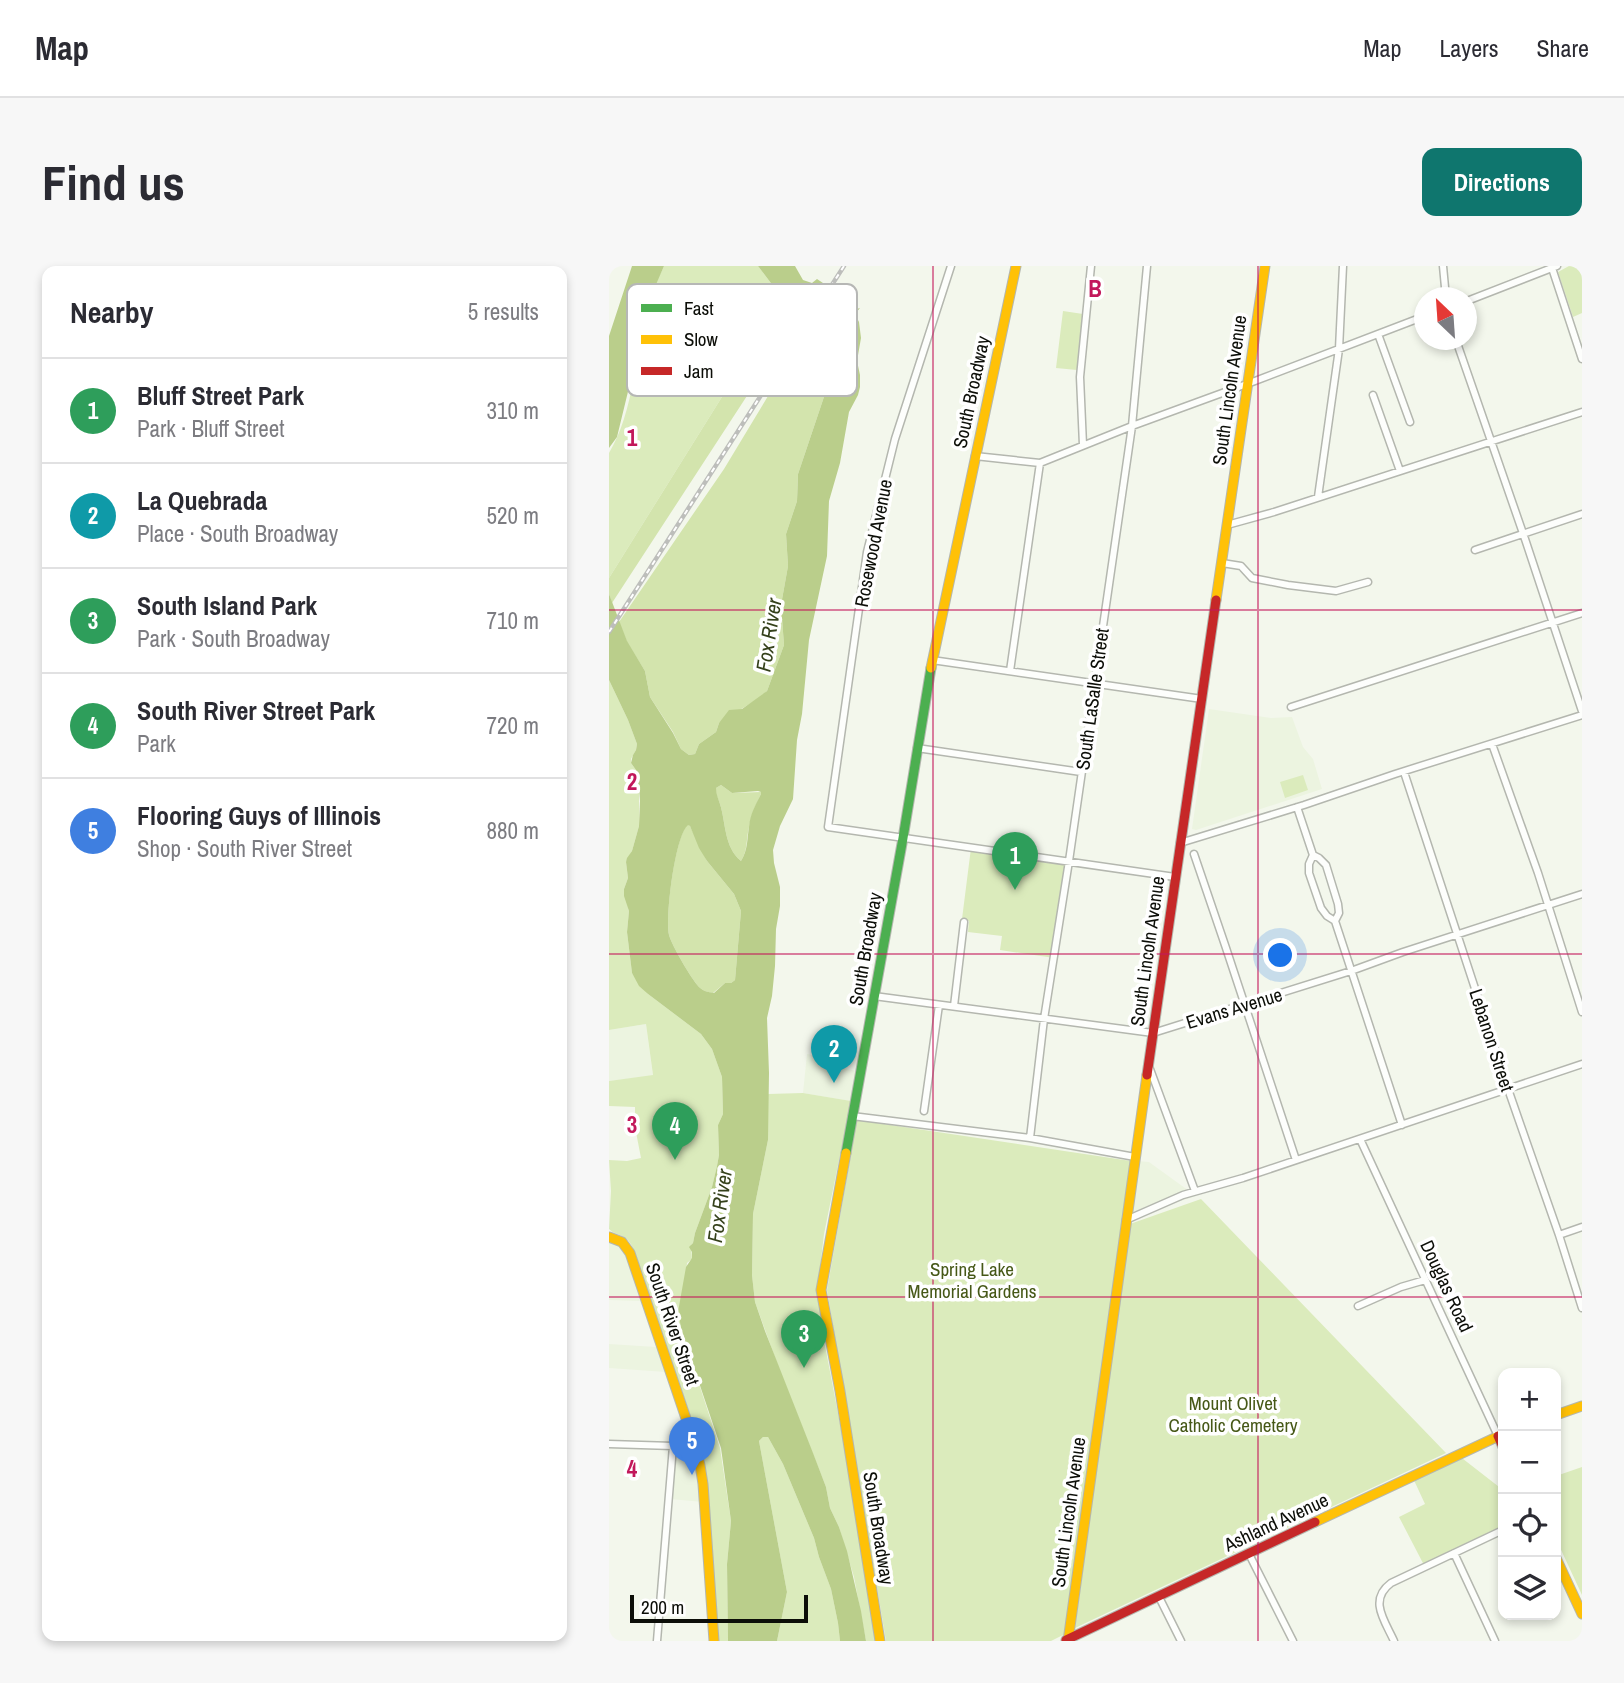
<!DOCTYPE html>
<meta charset="utf-8">
<style>
body{margin:0;font-family:"Archivo Narrow",sans-serif;background:#f7f7f7;color:#2b2b33}
.controls{position:absolute;right:21px;bottom:21px;display:grid;overflow:hidden;border-radius:14px;box-shadow:0 4px 10px #0003}
.controls button{width:63px;height:63px;display:grid;place-items:center;padding:0;border:0;border-bottom:2px solid #e1e1e2;background:#fff;color:#2b2b33;font:35px sans-serif}
.compass{position:absolute;left:805px;top:21px;width:63px;height:63px;border-radius:50%;background:#fff;box-shadow:0 4px 10px #0003;rotate:335deg}
.scale{position:absolute;left:21px;bottom:18px;width:178px;box-sizing:border-box;padding-left:7px;border:4px solid #0c0e08;border-top:0;font-size:19px;line-height:24px;white-space:nowrap;color:#0c0e08;-webkit-text-stroke:5px #fff;paint-order:stroke}
.you{position:absolute;left:672px;top:690px;width:24px;height:24px;margin:-18px;border:5px solid #fff;border-radius:50%;background:#1a73e8;box-shadow:0 0 0 10px #1a73e833}
.badge{display:grid;place-items:center;width:46px;height:46px;border-radius:50%;background:#0f766e;color:#fff;font-size:23px;font-weight:700}
.pin{position:absolute;translate:-50% -58px;filter:drop-shadow(0 2px 4px #0008)}
.pin::after{content:'';position:absolute;top:37px;width:24px;height:21px;background:inherit;clip-path:polygon(0 0,100% 0,50% 100%)}
.list{margin:0;padding:0;list-style:none}
h2{display:flex;justify-content:space-between;align-items:center;height:91px;margin:0;padding:0 28px;font-size:30px}
h2 small{font-size:23px;font-weight:400;color:#7c7c81}
.list li{display:grid;grid-template-columns:46px 1fr auto;gap:21px;align-items:center;box-sizing:border-box;height:105px;padding:0 28px;border-top:2px solid #e1e1e2}
.list b{display:block;font-size:26px;white-space:nowrap}
.list p{margin:0;font-size:23px;white-space:nowrap;color:#7c7c81}
.list em{font-size:23px;font-style:normal;color:#7c7c81}
.icon{flex:none;width:38px;height:38px;fill:none;stroke:currentColor;stroke-width:2;stroke-linecap:round;stroke-linejoin:round}
.map{position:relative;flex:none;width:973px;height:1375px;overflow:hidden;border-radius:14px}
header{display:flex;align-items:center;gap:42px;box-sizing:border-box;height:98px;padding:0 35px;background:#fff;border-bottom:2px solid #e1e1e2}
header strong{font-size:33px}
nav{display:flex;gap:38px;margin-inline-start:auto;font-size:24px}
.intro{display:flex;align-items:center;justify-content:space-between;box-sizing:border-box;height:168px;padding:0 42px}
h1{margin:0;font-size:49px}
.button{padding:18px 32px;border-radius:14px;background:#0f766e;color:#fff;font-size:24px;font-weight:700}
main{display:flex;gap:42px;padding:0 42px}
aside{flex:1;background:#fff;border-radius:14px;box-shadow:0 4px 10px #0003}
.map>svg:first-child{display:block}
</style>
<header>
<strong>Map</strong>
<nav><a>Map</a><a>Layers</a><a>Share</a></nav>
</header>
<div class="intro"><h1>Find us</h1><a class="button">Directions</a></div>
<main>
<aside>
<h2>Nearby<small>5 results</small></h2>
<ul class="list">
<li><span class="badge" style="background:#2e9e5b">1</span><div><b>Bluff Street Park</b><p>Park · Bluff Street</p></div><em>310 m</em></li>
<li><span class="badge" style="background:#0f9aa8">2</span><div><b>La Quebrada</b><p>Place · South Broadway</p></div><em>520 m</em></li>
<li><span class="badge" style="background:#2e9e5b">3</span><div><b>South Island Park</b><p>Park · South Broadway</p></div><em>710 m</em></li>
<li><span class="badge" style="background:#2e9e5b">4</span><div><b>South River Street Park</b><p>Park</p></div><em>720 m</em></li>
<li><span class="badge" style="background:#3f7fe0">5</span><div><b>Flooring Guys of Illinois</b><p>Shop · South River Street</p></div><em>880 m</em></li>
</ul>
</aside>
<div class="map">
<svg width="973" height="1375" viewBox="0 0 973 1375">
<rect width="100%" height="100%" fill="#f3f7ec"/>
<path fill="#ecf4e0" d="M600,443L662,452L683,451L694,481L704,493L713,523L587,564L583,563Z
M37,758L44,810L0,815V764Z
M198,788L218,792L222,799L247,805L242,835L194,827Z
M528,895L540,896L587,930L519,952Z
M6,976L14,981L31,1035L0,1034V977Z
M0,1078L47,1081L57,1106L0,1102Z
M86,1180L94,1236L61,1233L65,1181Z"/>
<path fill="#dbebbc" d="M55,0H149L174,33L0,312V187C25,146 27,86 38,40C41,26 49,13 55,0Z
M960,0H973V47L964,51L949,6Z
M454,45L474,48L468,104L447,102Z
M0,414L19,454L28,478L27,484L22,493V497L27,504V513L30,520V560L23,585L17,596L19,612L15,623L20,645L18,666L23,707L39,728L92,768L103,783L113,811L114,848L109,859L110,889L108,900L103,921L86,967L84,977L82,979L83,993L78,997L73,1066L111,1182L122,1255L118,1298L119,1375H110L96,1197L91,1178L26,986C23,980 20,973 13,970C7,967 5,968 0,963L2,925L0,894L18,895L32,892L26,861V841L0,840V815L44,809L37,758L0,764Z
M694,509L699,524L676,532L671,516Z
M362,582L460,595L445,692L391,684L393,670L359,666L360,655L353,653Z
M194,827L242,835L215,968L211,1002L210,1025L214,1069L242,1215L268,1375H257L245,1311L230,1261L221,1242L217,1221L168,1097L146,1036L143,1009L144,948L159,874V828Z
M248,854L522,895L456,1368L442,1375H277L218,1024Z
M592,933L837,1187L466,1362L521,958Z
M154,1171H159L174,1198L205,1272L210,1291L222,1323L229,1357L231,1375H168L178,1326L150,1175Z
M849,1189L894,1224V1264L816,1301L790,1251L816,1238L803,1210Z
M973,1201V1329L947,1273V1210Z"/>
<path fill="#d3e4ad" d="M174,33L192,47L3,337L0,328V312Z
M203,57L215,66L223,87L221,113L189,208L188,235L177,268L179,300L172,339L175,379L158,425L150,432L110,457L107,466L90,478L86,488L80,489L72,483L64,466L41,431L36,405L18,376L10,356L115,203Z
M112,519L123,527L152,526V528C147,538 142,549 140,561C137,573 139,584 132,595C115,581 117,557 111,538C109,532 106,528 107,522Z
M79,558L81,560L98,595L125,628L132,645L126,714L122,717H116L104,727C99,726 94,725 90,721C82,712 63,680 60,669C56,651 66,569 79,558Z"/>
<path fill="#bace8b" fill-rule="evenodd" d="M23,0H55L39,37L32,72L8,171L0,182V70Z
M149,0H186L194,14L203,17L208,13L226,25L224,28L234,36L241,45L251,42L246,48L250,56L252,72L248,95L251,109V121L249,129L240,146L231,197L220,235L218,290L200,374L193,448L188,474L184,533L171,560L164,584L165,597L171,621V640L167,663L166,700L163,730L158,752L160,807L159,874L144,948L143,1009L146,1036L156,1065L204,1187L217,1221L221,1242L230,1261L238,1285L252,1345L257,1375H231L229,1357L222,1323L210,1291L205,1272L174,1198L159,1171H154L150,1175L178,1326L168,1375H119L118,1298L122,1255L112,1182L73,1066L69,1046L77,1001L83,992V986L80,981L84,977L86,967L103,921L108,900L110,889L109,859L114,848L113,811L103,783L92,768L39,728L30,720L23,707L18,666L20,645L15,630V623L19,612L17,596L18,592L23,585L30,560L31,535L30,520L26,508L27,504L22,497L24,489L27,484L28,478L19,454L0,414V328L18,375L36,405L41,431L64,467L72,483L80,489L86,488L90,478L107,466L110,457L120,444L133,443L158,425L175,379L172,339L179,300L177,268L188,235L189,208L221,113L223,87L215,66L174,33ZM112,519L123,527L149,525L152,526V528C147,538 141,548 140,561C138,573 139,584 132,595C115,581 117,557 111,538C109,532 107,528 107,522ZM79,559L81,560L90,582L98,595L125,628L132,645L126,714L122,717H116L105,727C99,726 94,725 90,721C82,712 63,680 60,669C56,652 66,569 79,559Z"/>
<path fill="#f3f7ec" d="M217,15L228,22L203,61L192,52Z"/>
<g fill="none" stroke-linecap="round" stroke-linejoin="round">
<g stroke="#b4b7af" stroke-width="9">
<path id="street" d="M342,0L286,173L258,286L219,561L566,611
M834,0L837,32
M943,2L973,93
M858,35L948,0
M769,68L801,156
M847,74L916,273L973,445
M764,129L791,205
M474,179L471,111L482,0
M366,190L431,197L523,160L646,115L816,50
M709,231L730,83L734,0
M618,259L665,246L973,146
M866,284L973,248
M613,297L632,300L643,312L679,319L727,325L759,316
M323,394L593,433
M401,405L431,197
M682,441L973,347
M883,478L929,607L973,746
M308,482L472,506
M795,506L899,823L950,969L973,1042
M688,541L704,589L700,598V607L712,642L718,650L726,655
M571,577L695,539L786,508L973,449
M585,588L617,682L687,894
M704,589L710,592L717,599L729,638L730,647L726,655L793,859
M265,730L544,767L742,705L794,686L973,628
M345,740L355,656
M541,803L586,925
M315,845L330,739
M243,850L421,872L526,891
M421,872L435,753L460,595L523,160L538,0
M751,873L889,1170
M517,954L574,929L634,912L973,798
M950,969L973,961
M749,1040L792,1021L816,1014
M0,1178L64,1180L86,1179
M845,1287L886,1375
M640,1288L684,1375
M550,1331L572,1375
M48,1375L64,1180
M785,1375C776,1355 759,1334 782,1317L894,1264"/>
</g>
<g stroke="#b4b7af" stroke-width="11">
<path id="fast" d="M237,887L294,572L322,402"/>
</g>
<g stroke="#b4b7af" stroke-width="11">
<path id="slow" d="M607,334L656,0
M322,402L407,0
M237,887L212,1024L231,1125L271,1375
M0,971L13,976L21,987L86,1179L91,1199L94,1218L105,1375
M947,1149L973,1140
M706,1256L894,1168
M947,1292L973,1348
M459,1375L538,809"/>
</g>
<g stroke="#b4b7af" stroke-width="11">
<path id="jam" d="M538,809L607,334
M889,1170L894,1181
M457,1374L706,1256"/>
</g>
<use href="#street" stroke="#fdfefc" stroke-width="6"/>
<use href="#fast" stroke="#4caf50" stroke-width="9"/>
<use href="#slow" stroke="#ffc107" stroke-width="9"/>
<use href="#jam" stroke="#c62828" stroke-width="9"/>
<g stroke="#bdbebb" stroke-width="4.5">
<path id="rail" d="M0,366L235,0"/>
</g>
<use href="#rail" stroke="#fff" stroke-width="2" stroke-dasharray="5" stroke-linecap="butt"/>
</g>
<path fill="none" stroke="#c2185b" stroke-width="2" stroke-opacity="0.55" d="M324,0V1375M649,0V1375M0,344H973M0,688H973M0,1031H973"/>
<g text-anchor="middle" stroke-width="7" stroke-linejoin="round" paint-order="stroke">
<g font-size="19" fill="#0c0e08" stroke="#fff">
<text transform="translate(620 124) rotate(-82)" y="7">South Lincoln Avenue</text>
<text transform="translate(362 126) rotate(-78)" y="7">South Broadway</text>
<text transform="translate(264 277) rotate(-79)" y="7">Rosewood Avenue</text>
<text transform="translate(483 433) rotate(-82)" y="7">South LaSalle Street</text>
<text transform="translate(256 683) rotate(-80)" y="7">South Broadway</text>
<text transform="translate(538 685) rotate(-82)" y="7">South Lincoln Avenue</text>
<text transform="translate(625 742) rotate(-17)" y="7">Evans Avenue</text>
<text transform="translate(883 774) rotate(72)" y="7">Lebanon Street</text>
<text transform="translate(838 1020) rotate(65)" y="7">Douglas Road</text>
<text transform="translate(64 1058) rotate(71)" y="7">South River Street</text>
<text transform="translate(459 1246) rotate(-82)" y="7">South Lincoln Avenue</text>
<text transform="translate(667 1256) rotate(-25)" y="7">Ashland Avenue</text>
<text transform="translate(270 1262) rotate(81)" y="7">South Broadway</text>
</g>
<g font-size="19" fill="#465817" stroke="#fff">
<text x="363" y="1010">Spring Lake<tspan x="363" dy="22">Memorial Gardens</tspan></text>
<text x="624" y="1144">Mount Olivet<tspan x="624" dy="22">Catholic Cemetery</tspan></text>
</g>
<g font-size="21" font-style="italic" fill="#35411b" stroke="#fff">
<text transform="translate(160 369) rotate(-81)" y="7">Fox River</text>
<text transform="translate(111 940) rotate(-82)" y="7">Fox River</text>
</g>
</g>
<rect x="18" y="18" width="230" height="112" rx="10" fill="#fff" stroke="#b6b7b5" stroke-width="2"/>
<rect x="32" y="38" width="31" height="8" fill="#4caf50"/>
<rect x="32" y="69" width="31" height="9" fill="#ffc107"/>
<rect x="32" y="101" width="31" height="8" fill="#c62828"/>
<g font-size="19" fill="#0c0e08">
<text x="75" y="49">Fast</text>
<text x="75" y="80">Slow</text>
<text x="75" y="112">Jam</text>
</g>
<g font-size="23" text-anchor="middle" font-weight="bold" fill="#c2185b" stroke="#fff" stroke-width="7" stroke-linejoin="round" paint-order="stroke">
<text x="486" y="31">B</text>
<text x="23" y="180">1</text>
<text x="23" y="524">2</text>
<text x="23" y="867">3</text>
<text x="23" y="1211">4</text>
</g>
</svg>
<div class="controls">
<button>+</button>
<button>−</button>
<button><svg class="icon" aria-label="locate" viewBox="0 0 24 24"><circle cx="12" cy="12" r="6"/><path d="M12 2v4M12 18v4M2 12h4M18 12h4"/></svg></button>
<button><svg class="icon" aria-label="layers" viewBox="0 0 24 24"><path d="M12 4l9 5-9 5-9-5zM3 14l9 5 9-5"/></svg></button>
</div>
<svg class="compass" viewBox="-18 -18 36 36"><path d="M0-13l5 13h-10z" fill="#e53935"/><path d="M0 13l5-13h-10z" fill="#7c7c81"/></svg>
<div class="scale">200 m</div>
<div class="you"></div>
<div class="pin badge" style="left:406px;top:624px;background:#2e9e5b">1</div>
<div class="pin badge" style="left:225px;top:817px;background:#0f9aa8">2</div>
<div class="pin badge" style="left:195px;top:1102px;background:#2e9e5b">3</div>
<div class="pin badge" style="left:66px;top:894px;background:#2e9e5b">4</div>
<div class="pin badge" style="left:83px;top:1209px;background:#3f7fe0">5</div>
</div>
</main>
